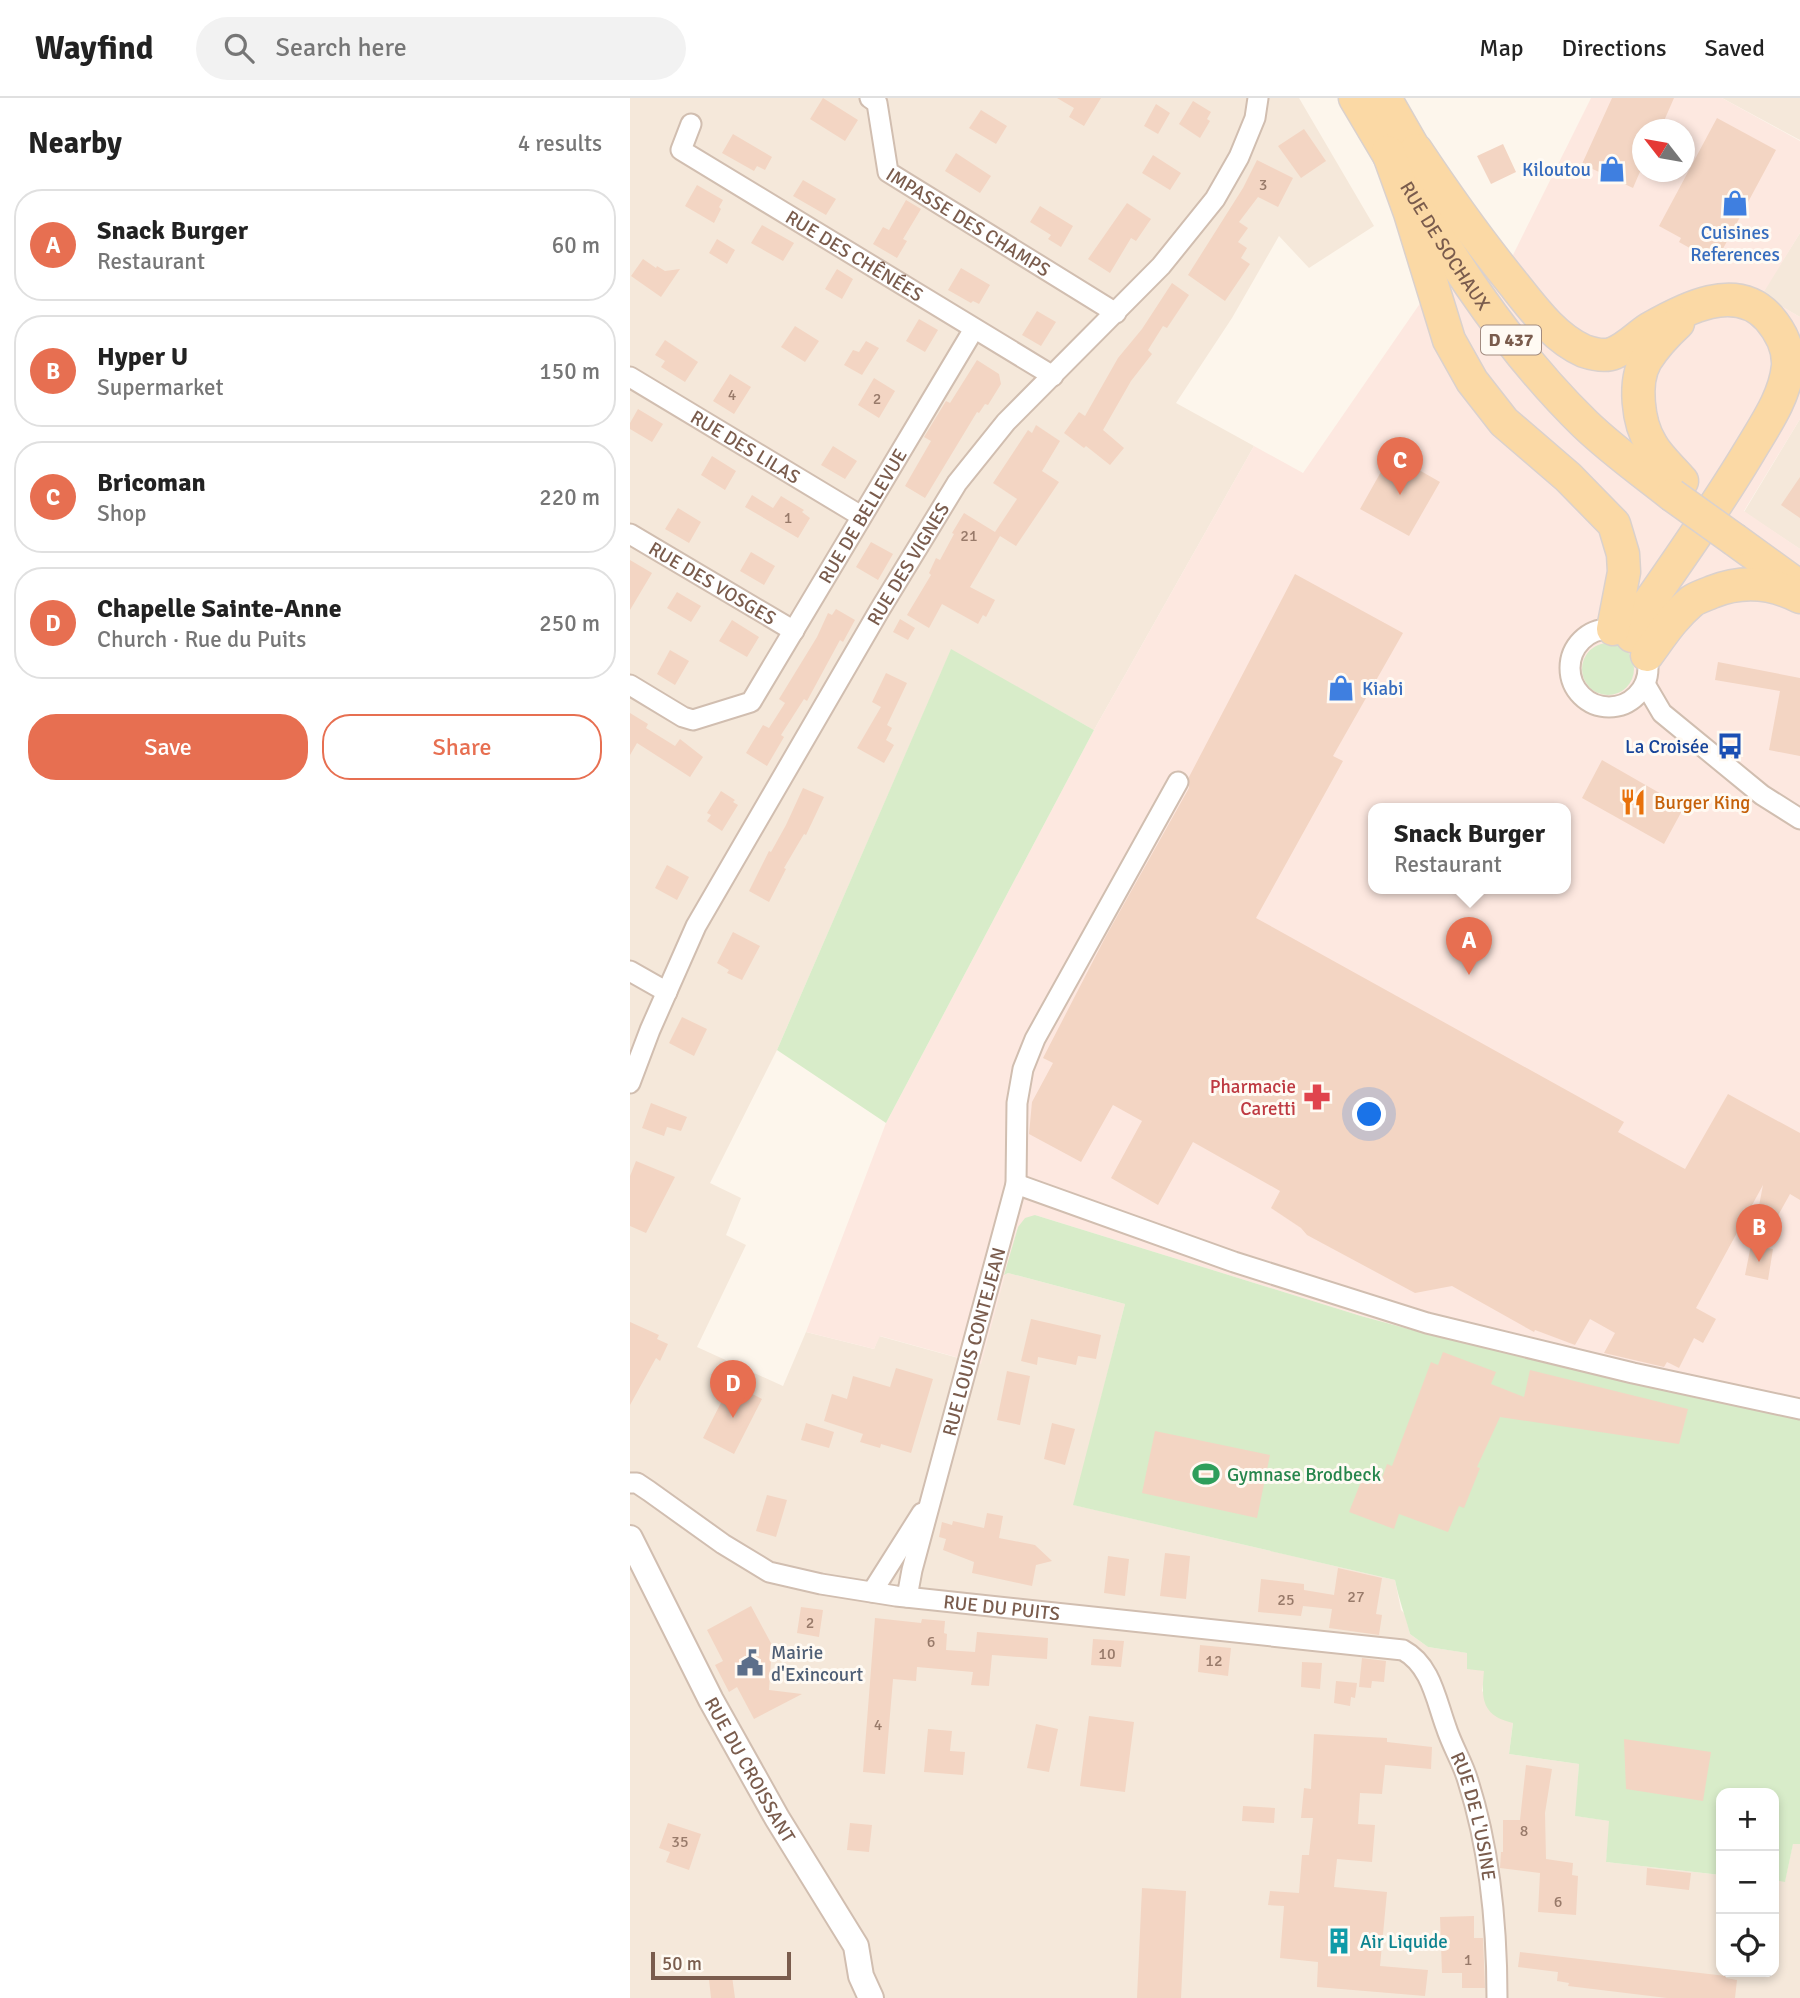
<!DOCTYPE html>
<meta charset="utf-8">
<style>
body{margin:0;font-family:Signika,sans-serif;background:#f2f2f2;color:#222}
.controls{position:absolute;right:21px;bottom:21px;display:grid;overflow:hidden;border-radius:14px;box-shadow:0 4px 10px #0003}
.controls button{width:63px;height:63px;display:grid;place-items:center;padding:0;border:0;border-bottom:2px solid #e0e0e0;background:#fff;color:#222;font:35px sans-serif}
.compass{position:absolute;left:1002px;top:21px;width:63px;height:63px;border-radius:50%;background:#fff;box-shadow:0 4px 10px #0003;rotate:301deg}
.scale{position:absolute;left:21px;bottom:18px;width:140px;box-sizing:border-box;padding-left:7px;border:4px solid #7a5c4d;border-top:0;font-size:19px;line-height:24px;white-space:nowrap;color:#7a5c4d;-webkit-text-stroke:5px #fffaf3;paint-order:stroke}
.you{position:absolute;left:740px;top:1017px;width:24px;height:24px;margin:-18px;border:5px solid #fff;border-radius:50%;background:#1a73e8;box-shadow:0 0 0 10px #1a73e833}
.badge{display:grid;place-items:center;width:46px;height:46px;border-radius:50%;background:#e76f51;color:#fff;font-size:23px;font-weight:700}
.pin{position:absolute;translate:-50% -58px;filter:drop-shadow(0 2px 4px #0008)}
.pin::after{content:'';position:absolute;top:37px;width:24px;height:21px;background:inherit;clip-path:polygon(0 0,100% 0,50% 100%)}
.popup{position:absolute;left:738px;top:705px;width:203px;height:91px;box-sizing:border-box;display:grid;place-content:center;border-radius:14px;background:#fff;filter:drop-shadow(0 2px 5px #0005);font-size:23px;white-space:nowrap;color:#767676}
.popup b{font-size:26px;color:#222}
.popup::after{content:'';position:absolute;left:50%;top:100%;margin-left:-14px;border:14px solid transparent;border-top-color:#fff}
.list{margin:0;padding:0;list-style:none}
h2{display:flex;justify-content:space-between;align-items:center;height:91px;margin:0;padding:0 28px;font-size:30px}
h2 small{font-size:23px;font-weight:400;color:#767676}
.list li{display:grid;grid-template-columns:46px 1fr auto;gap:21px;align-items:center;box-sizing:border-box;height:112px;margin:0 14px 14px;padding:0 14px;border:2px solid #e0e0e0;border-radius:28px}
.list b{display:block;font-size:26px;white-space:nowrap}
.list p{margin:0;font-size:23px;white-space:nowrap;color:#767676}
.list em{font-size:23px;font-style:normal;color:#767676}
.actions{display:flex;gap:14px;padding:21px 28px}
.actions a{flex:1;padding:16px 0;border:2px solid #e76f51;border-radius:28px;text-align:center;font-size:24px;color:#e76f51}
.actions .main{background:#e76f51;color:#fff}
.icon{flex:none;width:38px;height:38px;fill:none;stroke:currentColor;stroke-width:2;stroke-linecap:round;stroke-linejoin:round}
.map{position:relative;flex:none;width:1170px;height:1900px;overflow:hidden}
header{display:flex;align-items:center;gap:42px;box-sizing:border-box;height:98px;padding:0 35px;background:#fff;border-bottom:2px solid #e0e0e0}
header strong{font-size:33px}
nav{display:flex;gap:38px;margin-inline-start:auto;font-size:24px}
.search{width:490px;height:63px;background:#f2f2f2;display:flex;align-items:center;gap:18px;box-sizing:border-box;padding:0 24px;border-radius:38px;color:#767676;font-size:26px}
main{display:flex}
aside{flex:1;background:#fff}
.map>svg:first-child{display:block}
</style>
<header>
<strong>Wayfind</strong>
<div class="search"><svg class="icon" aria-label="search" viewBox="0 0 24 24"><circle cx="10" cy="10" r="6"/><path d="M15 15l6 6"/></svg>Search here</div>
<nav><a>Map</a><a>Directions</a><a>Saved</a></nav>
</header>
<main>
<aside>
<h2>Nearby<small>4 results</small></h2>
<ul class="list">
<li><span class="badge">A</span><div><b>Snack Burger</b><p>Restaurant</p></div><em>60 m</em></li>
<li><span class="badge">B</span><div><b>Hyper U</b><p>Supermarket</p></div><em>150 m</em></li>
<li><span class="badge">C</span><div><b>Bricoman</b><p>Shop</p></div><em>220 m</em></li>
<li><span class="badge">D</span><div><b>Chapelle Sainte-Anne</b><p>Church · Rue du Puits</p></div><em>250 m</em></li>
</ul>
<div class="actions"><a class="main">Save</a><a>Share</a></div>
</aside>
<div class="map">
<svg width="1170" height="1900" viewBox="0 0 1170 1900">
<rect width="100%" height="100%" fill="#fdf6ec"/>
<path fill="#f5e8da" d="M0,0H669L744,128L679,170L649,138L602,220L546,305L624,348L464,632L321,552L147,952L80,1085L111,1100L96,1137L116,1147L67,1249L153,1288L176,1234L244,1251L249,1238L350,1266L374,1177L378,1175L495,1206L444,1407L765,1482L771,1512L775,1516L780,1536L798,1549L838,1555L855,1573L852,1593L883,1625L879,1656L949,1666L946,1718L980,1723L976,1764L1091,1777V1874H1144V1782L1155,1783L1163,1745L1170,1746V1900H0Z
M1092,0H1170V42Z
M1170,135V219L1131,197Z
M1170,321V451L1114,414Z"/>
<path fill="#fde8e0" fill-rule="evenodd" d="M961,0H1092L1170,43V135L1132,197L1170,219V321L1114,413L1170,451V1321L801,1237L731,1218L405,1117L388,1129L351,1266L250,1238L244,1251L176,1234L256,1025L464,632L624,348L673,375L791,204L880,163ZM1013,32H1055V74H1013ZM743,711H935V791H743Z"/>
<path fill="#d8ecc9" d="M952 571a26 26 0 1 1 52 0a26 26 0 1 1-52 0Z
M321,551L464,632L256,1025L147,952Z
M405,1117L731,1218L801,1237L1170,1321V1746H1163L1155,1784L1144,1782V1695H1091V1777L976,1764L979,1723L945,1718L949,1666L879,1656L883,1625C852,1618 851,1601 854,1573L837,1571V1555L798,1549L780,1536C775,1517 769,1502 765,1482L443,1407L495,1206L378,1175L374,1177L388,1129L395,1120Z"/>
<path fill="#f3d5c3" d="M193,0L228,22L215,43L180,21Z
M427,0H471L454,28L439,19L444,10Z
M982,0H1044L1030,32H1012V69L1003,90L952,66Z
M563,3L581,14L577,21L580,23L570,40L549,26Z
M526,6L540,15L528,36L514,28Z
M351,12L377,28L366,46L339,30Z
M1087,20L1146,52L1088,160L1067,149L1065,153L1049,144L1051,140L1029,128Z
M674,31L696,63L671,80L648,48Z
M103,36L142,59L135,72L127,68L124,73L92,55Z
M873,46L886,74L861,86L847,58Z
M326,55L361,78L350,95L315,73Z
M523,57L551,75L540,92L512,75Z
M627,62L663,80L648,109L628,99L609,124L618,130L608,144L617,150L611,160L620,166L595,203L558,177L613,90Z
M173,82L206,101L196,117L163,98Z
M67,87L93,102L89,109L91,111L84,125L55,108Z
M276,102L291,111L273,141L277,143L267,160L243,146L253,129L259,132Z
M497,105L521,121L506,143L501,140L480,175L458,161Z
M410,108L443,128L431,149L418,141L421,137L400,124Z
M132,127L164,145L153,163L121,145Z
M87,141L105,152L97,166L79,155Z
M13,161L26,170L27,168L35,173L50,171L31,199L1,178Z
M331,170L360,187L349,206L343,203L341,205L318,192Z
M207,171L223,181L212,201L195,191Z
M542,185L559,197L537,230L533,228L518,252L522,256L501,283L473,332L494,350L480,367L456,348L454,350L434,335L449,314L455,318L488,260L512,231Z
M407,213L426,224L411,248L392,237Z
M289,221L308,232L295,254L276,243Z
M165,228L189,243L175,264L151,249Z
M35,242L68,264L55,284L31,269L35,263L25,257Z
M236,243L249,250L232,277L214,267L223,252L229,254Z
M347,262L369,276L371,286L358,307L355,306L349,315L347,314L295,400L275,388L301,343L294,339L316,303L320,305Z
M100,276L121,289L104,316L83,303Z
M244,280L265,293L249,320L228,307Z
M8,311L33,326L22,344L0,331V325Z
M406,327L430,343L412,373L429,384L386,448L370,438L340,489L365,502L356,519L353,517L348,526L312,506L299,530L277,517L301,477L299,475L306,460L310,462L324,436L322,435L334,415L365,434L387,401L363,385L398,332L402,335Z
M203,348L227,363L215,381L191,367Z
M761,356L810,384L779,438L730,411Z
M82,358L106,373L95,392L71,377Z
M1170,379V420L1151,407Z
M122,397L143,410L151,398L174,412L172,414L180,420L168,440L115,409Z
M48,410L71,424L59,445L35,431Z
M241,444L263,456L248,482L226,469Z
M121,454L145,468L134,487L110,473Z
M0,462L22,475L0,512Z
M665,476L773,535L703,658L713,663L626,820L994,1024L988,1034L1055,1071L1098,996L1170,1035V1102L1160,1096L1145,1123L1128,1113L1133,1087L1066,1210L1086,1221L1073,1245L1064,1240L1049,1270L1037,1264L1034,1269L974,1255L985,1235L960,1221L945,1247L905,1232L904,1234L822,1188L785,1195L677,1137L671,1130L641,1110L650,1093L563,1044L528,1107L481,1080L512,1023L483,1007L451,1064L399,1036L402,1004L423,965L413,960L476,838L559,690V679Z
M47,494L71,508L61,524L37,510Z
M206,511L225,522L213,544L210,542L177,603L174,601L151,637L154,639L137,668L116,655L133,627L139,630L155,605L149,601L187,539L198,515L202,517Z
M270,521L285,530L278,542L263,534Z
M102,522L129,539L117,559L89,543Z
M40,552L59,563L45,587L27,576Z
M1088,564L1170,580V658L1139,652L1150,593L1085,582Z
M256,575L277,585L257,627L262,630L256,642L264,647L254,665L227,650L251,609L242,604Z
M0,615L18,626L16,630L45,648L50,641L73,659L60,679L7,645L0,657Z
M972,662L1054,709L1034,746L952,700Z
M173,690L194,699L176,737L174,736L154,770L156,771L139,804L119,793L139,753L141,754L156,727Z
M91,693L105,702L103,704L108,707L92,733L77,723L81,717L77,715Z
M37,767L59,779L47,802L25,790Z
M103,834L130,848L112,882L97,875L99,872L87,865Z
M52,919L77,931L64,958L39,945Z
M21,1005L57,1019L51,1033L37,1029L34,1038L12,1030Z
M6,1063L45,1079L16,1135L0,1128V1078Z
M1121,1147L1143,1151L1138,1182L1115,1177Z
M401,1221L471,1237L466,1261L448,1258L446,1267L408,1259L407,1267L391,1263Z
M0,1224L29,1237L27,1241L38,1246L30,1263L26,1260L0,1307Z
M813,1254L866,1274L861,1286L894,1299L900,1272L1058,1311L1049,1346L870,1319L847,1369L850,1370L834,1410L829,1408L818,1434L769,1416L764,1431L719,1414L734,1376L751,1383L757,1366L762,1368L801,1264L808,1267Z
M266,1270L303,1281L281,1355L251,1346L250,1350L230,1344L233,1336L194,1323L202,1296L217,1301L223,1278L260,1289Z
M377,1273L400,1278L390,1327L367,1322Z
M101,1285L132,1301L104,1356L73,1340Z
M176,1325L204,1334L199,1350L171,1342Z
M422,1325L445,1331L435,1367L414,1361Z
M525,1333L640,1357L627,1420L512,1395Z
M137,1397L157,1402L146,1439L126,1433Z
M357,1415L373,1418L369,1440L405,1447L422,1463L406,1467L402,1488L342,1475L344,1464L313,1452L316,1441L309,1439L312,1424L322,1427L323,1423L354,1430Z
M535,1455L560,1458L556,1501L530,1498Z
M478,1458L499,1461L495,1498L474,1495Z
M708,1470L752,1480L746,1516L752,1517L749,1537L699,1530L702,1511L673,1508L671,1518L628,1514L631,1481L674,1486V1492L704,1497Z
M121,1508L142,1547L139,1592L172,1596L124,1621L107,1589L99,1594L85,1567L93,1563L77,1532Z
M171,1509L193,1512L189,1539L167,1535Z
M245,1520L291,1525L292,1521L315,1523L314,1535L317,1536L316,1552L345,1554L347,1534L418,1540L417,1561L362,1557L359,1588L341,1587L343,1574L287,1569L286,1583L263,1581L255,1676L233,1674Z
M463,1541L494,1543L491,1569L461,1567Z
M570,1547L601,1550L598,1578L568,1574Z
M732,1560L756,1563L754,1584L742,1583L741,1590L729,1589Z
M672,1564L692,1565L690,1591L671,1589Z
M706,1583L727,1585L725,1600L721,1599L720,1608L704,1605Z
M459,1618L504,1624L495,1694L450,1688Z
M406,1626L428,1631L419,1674L397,1670Z
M298,1631L322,1633L320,1653L335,1654L333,1677L294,1674Z
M684,1636L757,1640V1644L802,1649L801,1671L755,1667L752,1696L730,1695L728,1726L745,1727L742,1764L707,1761L704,1789L757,1794L750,1868L798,1872L795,1898L687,1889L688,1864L650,1860L654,1808L638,1807L640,1793L669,1795L672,1757H679L683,1720H671L674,1690L681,1691Z
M994,1641L1081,1654L1073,1703L996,1691Z
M896,1667L922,1671L915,1715L916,1761L943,1765L942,1777L948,1778L946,1817L908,1814L910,1775L870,1770L871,1754H873V1722H890Z
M613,1708L645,1710L644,1725L612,1723Z
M38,1725L71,1736L59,1772L36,1764L40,1754L29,1750Z
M220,1725L242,1727L239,1754L217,1752Z
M1017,1770L1061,1775L1059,1792L1016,1787Z
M512,1790L556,1793L551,1900H507Z
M844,1818V1840H853L855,1890H832V1875H812L810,1819Z
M890,1854L1096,1878V1880L1107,1882L1105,1900H1037L938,1888L939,1885L927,1883L928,1874L888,1869Z
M102,1878L105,1900H81L79,1881Z"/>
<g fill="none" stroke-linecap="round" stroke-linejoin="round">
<g stroke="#d1beb0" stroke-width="23">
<g id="minor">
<path id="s1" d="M240,0L247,5L258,74L486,215"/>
<path id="s2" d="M61,26L51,52L423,278"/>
<path id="s3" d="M0,279L231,418"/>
<path id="s4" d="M0,436L164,533"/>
<circle cx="979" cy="570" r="39"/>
<path d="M1015,586L1032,615L1132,697L1170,721"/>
<path id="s5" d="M0,587L53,619L63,622L121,604L344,231"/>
<path d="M0,873L37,894"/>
<path id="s6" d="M0,985L20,932L66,828L249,513L327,385L376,324L531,168L585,101L609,59L625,20L628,0"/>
<path d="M386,1086L604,1164L797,1225L1003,1275L1170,1311"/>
<path id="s7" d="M0,1385H7L19,1393L93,1446L139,1474L191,1486L266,1498L773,1552C801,1567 806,1602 816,1629C822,1648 833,1665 838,1683C860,1752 867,1828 867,1900"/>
<path d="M242,1494L292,1415"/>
<path id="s8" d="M277,1499L282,1472L386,1086L387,1005L393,971L405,941L548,684"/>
</g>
</g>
<g stroke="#d1beb0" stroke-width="28">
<g id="tertiary">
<path id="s9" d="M0,1440L81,1602L147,1720L226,1848L231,1878L241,1900"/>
</g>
</g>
<g stroke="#dad1cd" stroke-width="35">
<g id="primary">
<path id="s10" d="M725,0C793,114 859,233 955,326C982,352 1013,374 1042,397"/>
<path d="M755,0L794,68"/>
<path d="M786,52C816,97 847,141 882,184C902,209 924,240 954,253C963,256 975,259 984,255C997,250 1008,238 1019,231C1054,211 1106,183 1139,220C1151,234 1159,249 1158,268C1155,299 1135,327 1119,354C1086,409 1048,463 1011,516L1002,538"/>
<path d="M758,54L780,115L819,242L842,283L874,324L938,379L984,426L993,456L994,474L983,531"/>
<path d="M1048,225C1036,236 1025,248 1016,262C1003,284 1008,325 1021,346C1028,359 1042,371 1052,383"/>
<path d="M1105,442L1170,489"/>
<path d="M1017,557C1031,538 1043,519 1062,503C1068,499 1075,497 1082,494C1112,482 1141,484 1170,499"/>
</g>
</g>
<use href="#minor" stroke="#fff" stroke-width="19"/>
<use href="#tertiary" stroke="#fff" stroke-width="24"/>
<use href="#primary" stroke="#fbd9a5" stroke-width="32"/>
<g stroke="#dad1cd" stroke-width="35" stroke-linecap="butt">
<path id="primary-bridge" d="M1042,397L1105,442"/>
</g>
<use href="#primary-bridge" stroke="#fbd9a5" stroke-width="32"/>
</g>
<defs>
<g id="shop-bare" transform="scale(2.1)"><path d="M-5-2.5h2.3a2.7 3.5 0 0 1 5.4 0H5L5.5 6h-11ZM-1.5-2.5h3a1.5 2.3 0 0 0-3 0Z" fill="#3f7fe0" stroke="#fffaf3" stroke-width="2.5" paint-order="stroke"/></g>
<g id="bus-bare" transform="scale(2.1)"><path d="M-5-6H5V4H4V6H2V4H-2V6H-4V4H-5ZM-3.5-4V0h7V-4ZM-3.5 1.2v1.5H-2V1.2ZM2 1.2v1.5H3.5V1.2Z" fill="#1a4fb4" stroke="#fffaf3" stroke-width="2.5" paint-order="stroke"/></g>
<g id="restaurant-bare" transform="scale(2.1)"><path d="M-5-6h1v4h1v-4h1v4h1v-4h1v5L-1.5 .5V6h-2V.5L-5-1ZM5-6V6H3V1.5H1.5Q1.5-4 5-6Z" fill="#e8710a" stroke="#fffaf3" stroke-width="2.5" paint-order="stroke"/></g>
<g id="pharmacy-bare" transform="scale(2.1)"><path d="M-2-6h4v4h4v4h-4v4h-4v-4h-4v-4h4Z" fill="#e0444e" stroke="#fffaf3" stroke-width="2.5" paint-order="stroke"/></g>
<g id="stadium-bare" transform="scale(2.1)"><path d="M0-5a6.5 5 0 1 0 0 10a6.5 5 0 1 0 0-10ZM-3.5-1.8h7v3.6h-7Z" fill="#2e9e5b" stroke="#fffaf3" stroke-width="2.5" paint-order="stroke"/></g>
<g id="civic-bare" transform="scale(2.1)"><path d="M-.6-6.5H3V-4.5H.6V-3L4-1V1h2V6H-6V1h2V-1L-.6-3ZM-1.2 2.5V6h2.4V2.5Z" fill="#5c6f8a" stroke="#fffaf3" stroke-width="2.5" paint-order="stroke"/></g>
<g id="building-bare" transform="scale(2.1)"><path d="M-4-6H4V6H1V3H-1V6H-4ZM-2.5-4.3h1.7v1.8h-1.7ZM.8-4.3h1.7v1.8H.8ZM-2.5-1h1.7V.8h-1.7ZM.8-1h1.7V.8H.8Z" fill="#0f9aa8" stroke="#fffaf3" stroke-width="2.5" paint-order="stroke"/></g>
</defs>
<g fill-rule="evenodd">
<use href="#shop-bare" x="982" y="71"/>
<use href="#shop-bare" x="1105" y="105"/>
<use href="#shop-bare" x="711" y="590"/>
<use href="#bus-bare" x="1100" y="648"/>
<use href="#restaurant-bare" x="1003" y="704"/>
<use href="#pharmacy-bare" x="687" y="999"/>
<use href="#stadium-bare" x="576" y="1376"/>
<use href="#civic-bare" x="120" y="1565"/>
<use href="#building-bare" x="709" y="1843"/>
</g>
<g text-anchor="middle" stroke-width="6" stroke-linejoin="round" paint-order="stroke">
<g font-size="16" fill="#987a6a">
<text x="633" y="92">3</text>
<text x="102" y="302">4</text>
<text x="247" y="306">2</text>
<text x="158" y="425">1</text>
<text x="339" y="443">21</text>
<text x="726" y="1504">27</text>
<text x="656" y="1507">25</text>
<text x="180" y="1530">2</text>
<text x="301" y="1549">6</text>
<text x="477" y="1561">10</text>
<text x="584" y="1568">12</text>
<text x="248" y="1632">4</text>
<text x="894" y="1738">8</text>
<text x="50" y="1749">35</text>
<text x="928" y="1809">6</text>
<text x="838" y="1867">1</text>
</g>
<rect fill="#fffaf3" stroke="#a28b7f" stroke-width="2" x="851" y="227.5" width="60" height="29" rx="5"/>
<g font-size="18" font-weight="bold" fill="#7a5c4d">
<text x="881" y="248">D 437</text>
</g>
<g font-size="19" fill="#366cbe" stroke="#fffaf3" text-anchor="end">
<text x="961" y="78">Kiloutou</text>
<text x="1105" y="141" text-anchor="middle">Cuisines<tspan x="1105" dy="22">References</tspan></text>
<text x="732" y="597" text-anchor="start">Kiabi</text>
</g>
<g font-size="19" fill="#7a5c4d" stroke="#fffaf3">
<text dy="7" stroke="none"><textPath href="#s1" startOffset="173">IMPASSE DES CHAMPS</textPath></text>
<text dy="7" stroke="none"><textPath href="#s10" startOffset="173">RUE DE SOCHAUX</textPath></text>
<text dy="7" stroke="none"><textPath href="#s2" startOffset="231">RUE DES CHÊNÉES</textPath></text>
<text dy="7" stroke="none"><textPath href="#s3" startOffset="135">RUE DES LILAS</textPath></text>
<text dy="7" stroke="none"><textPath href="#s5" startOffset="350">RUE DE BELLEVUE</textPath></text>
<text dy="7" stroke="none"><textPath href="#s6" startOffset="590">RUE DES VIGNES</textPath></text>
<text dy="7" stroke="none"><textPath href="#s4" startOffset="96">RUE DES VOSGES</textPath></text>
<text dy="7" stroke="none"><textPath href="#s8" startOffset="264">RUE LOUIS CONTEJEAN</textPath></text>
<text dy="7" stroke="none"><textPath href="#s7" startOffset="402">RUE DU PUITS</textPath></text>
<text dy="7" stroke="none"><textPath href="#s9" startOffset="261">RUE DU CROISSANT</textPath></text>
<text dy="7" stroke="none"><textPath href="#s7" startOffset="990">RUE DE L'USINE</textPath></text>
</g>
<g font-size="19" fill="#164399" stroke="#fffaf3" text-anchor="end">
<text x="1079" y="655">La Croisée</text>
</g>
<g font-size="19" fill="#c56008" stroke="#fffaf3" text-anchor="start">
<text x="1024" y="711">Burger King</text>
</g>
<g font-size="19" fill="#be3a42" stroke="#fffaf3" text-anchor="end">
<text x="666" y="995">Pharmacie<tspan x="666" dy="22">Caretti</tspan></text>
</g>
<g font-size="19" fill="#27864d" stroke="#fffaf3" text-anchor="start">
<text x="597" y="1383">Gymnase Brodbeck</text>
</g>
<g font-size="19" fill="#4e5e75" stroke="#fffaf3" text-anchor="start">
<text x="141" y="1561">Mairie<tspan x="141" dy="22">d'Exincourt</tspan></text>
</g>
<g font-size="19" fill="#0d838f" stroke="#fffaf3" text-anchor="start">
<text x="730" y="1850">Air Liquide</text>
</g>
</g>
</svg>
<div class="controls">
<button>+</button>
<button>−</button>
<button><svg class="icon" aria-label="locate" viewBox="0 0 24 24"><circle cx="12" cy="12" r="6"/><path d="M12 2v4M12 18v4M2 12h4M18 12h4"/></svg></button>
</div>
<svg class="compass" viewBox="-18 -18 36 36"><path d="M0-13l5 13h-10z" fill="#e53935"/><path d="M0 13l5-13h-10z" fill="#767676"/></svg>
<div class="scale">50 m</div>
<div class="you"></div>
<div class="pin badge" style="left:839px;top:877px">A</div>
<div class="popup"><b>Snack Burger</b>Restaurant</div>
<div class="pin badge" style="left:1129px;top:1164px">B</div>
<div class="pin badge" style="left:770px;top:397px">C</div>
<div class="pin badge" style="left:103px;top:1320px">D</div>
</div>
</main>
